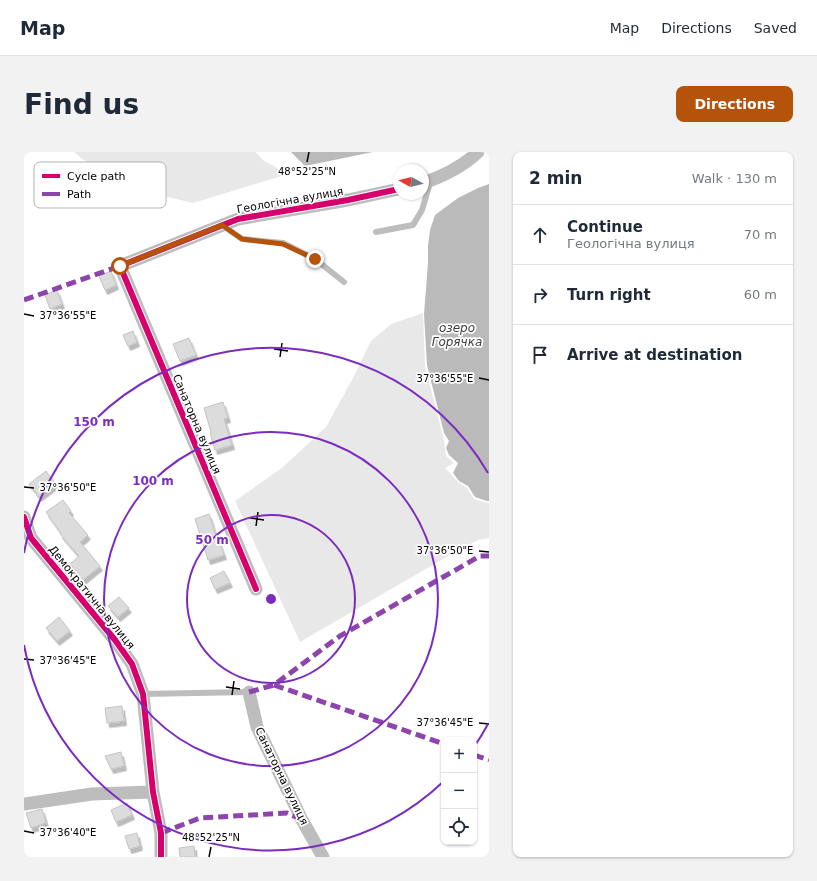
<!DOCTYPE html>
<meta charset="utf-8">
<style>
body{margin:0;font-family:"DejaVu Sans",sans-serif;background:#f2f2f3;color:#1f2937}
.controls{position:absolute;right:12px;bottom:12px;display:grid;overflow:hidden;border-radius:8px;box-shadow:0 1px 3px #0004}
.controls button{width:36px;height:36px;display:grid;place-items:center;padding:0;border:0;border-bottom:1px solid #e0e1e3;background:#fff;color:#1f2937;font:20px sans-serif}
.compass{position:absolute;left:369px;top:12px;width:36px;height:36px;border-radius:50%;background:#fff;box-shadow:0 1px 3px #0004;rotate:278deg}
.stop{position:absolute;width:12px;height:12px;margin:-9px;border:3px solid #b45309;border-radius:50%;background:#fff}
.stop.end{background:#b45309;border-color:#fff;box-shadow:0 1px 4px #0008}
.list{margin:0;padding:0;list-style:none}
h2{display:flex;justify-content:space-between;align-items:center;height:52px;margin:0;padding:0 16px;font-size:17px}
h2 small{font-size:13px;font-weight:400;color:#747a83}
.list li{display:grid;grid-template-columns:26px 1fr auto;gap:12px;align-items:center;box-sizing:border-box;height:60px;padding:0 16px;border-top:1px solid #e0e1e3}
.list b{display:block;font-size:15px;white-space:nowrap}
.list p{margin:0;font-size:13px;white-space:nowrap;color:#747a83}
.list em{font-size:13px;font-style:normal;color:#747a83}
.icon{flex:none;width:22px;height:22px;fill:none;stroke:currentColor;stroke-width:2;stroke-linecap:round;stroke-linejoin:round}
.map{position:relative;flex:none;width:465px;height:705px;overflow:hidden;border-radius:8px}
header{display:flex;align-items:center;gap:24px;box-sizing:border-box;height:56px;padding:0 20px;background:#fff;border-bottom:1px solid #e0e1e3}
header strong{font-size:19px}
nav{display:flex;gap:22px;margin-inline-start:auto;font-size:14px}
.intro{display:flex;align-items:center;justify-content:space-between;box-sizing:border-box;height:96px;padding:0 24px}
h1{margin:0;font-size:28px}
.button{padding:10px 18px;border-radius:8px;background:#b45309;color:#fff;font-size:14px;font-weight:700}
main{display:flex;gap:24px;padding:0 24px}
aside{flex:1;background:#fff;border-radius:8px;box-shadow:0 1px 3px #0004}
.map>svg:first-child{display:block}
</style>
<header>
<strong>Map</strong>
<nav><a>Map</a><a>Directions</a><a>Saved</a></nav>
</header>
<div class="intro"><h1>Find us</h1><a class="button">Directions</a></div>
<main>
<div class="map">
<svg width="465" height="705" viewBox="0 0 465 705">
<defs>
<filter id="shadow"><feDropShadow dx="2.5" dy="4.5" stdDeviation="0" flood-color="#0004"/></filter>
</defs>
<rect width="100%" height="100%" fill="#fff"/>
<path fill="#e8e8e8" d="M50,0H232L239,8L264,22L169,51L132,42L77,22Z
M399,161L401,214L420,288L422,304L430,311L421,316L434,330L443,336L450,347L463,351H465V386L454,388L431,400L276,490L211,349L259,315L302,275L329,226L347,189L367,172Z"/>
<path fill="#bababa" d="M267,0H349L281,14Z
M465,32V349H463L451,345L444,334L435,329L429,321L434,311L425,303L422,296L425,289L420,281L403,213L400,162L404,111V94L406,78L411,63L434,46L454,36Z"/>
<path fill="#dcdcdc" stroke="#c4c4c4" filter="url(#shadow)" d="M87,119L92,133L81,138L75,124Z
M33,138L38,152L26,157L21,143Z
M109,179L113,190L104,194L99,183Z
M165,186L172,203L156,209L149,192Z
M199,250L204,266L200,267L208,293L191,298L186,281L187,280L180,256Z
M22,319L32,332L15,345L5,332Z
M39,348L47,359L45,361L64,383L56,390L76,414L59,428L46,412L55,404L36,382L37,381L22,360Z
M185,362L194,390L195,389L200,403L184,408L171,367Z
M200,419L206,431L191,437L186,426Z
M95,445L105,456L94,465L84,454Z
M35,465L46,479L33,489L22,476Z
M98,554L100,569L83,571L81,556Z
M97,600L100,614L87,617L81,604Z
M103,651L108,663L92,670L87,658Z
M18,657L22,671L7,676L2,661Z
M113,681L116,694L105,697L101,684Z
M170,694L171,705H156L155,696Z"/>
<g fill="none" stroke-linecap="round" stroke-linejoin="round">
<path stroke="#bdbdbd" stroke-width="6" d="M198,73L218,87L259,91L291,107L320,130
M352,80L389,73L398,58L407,28
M119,542L225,540"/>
<path stroke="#bdbdbd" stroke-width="13" d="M399,31C420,24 438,15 454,0
M0,365L7,386L91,488L108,512L119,542L129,640L137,681V705
M232,437L96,114L214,67L324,48L375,37
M225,540L233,575L278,668L299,705
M0,652L68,642L129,640"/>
<path stroke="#8e44ad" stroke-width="5" stroke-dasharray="10 5" stroke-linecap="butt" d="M0,148L96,114
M250,533L420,592
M225,540L250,533L316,484L456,404H465
M450,603L465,608
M137,681L176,666L263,661L278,668"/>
<g stroke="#fff" stroke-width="8">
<path id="cycleway" d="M0,365L7,386L91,488L108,512L119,542L129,640L137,681V705
M232,437L96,114L214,67L324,48L375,37"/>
</g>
<use href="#cycleway" stroke="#d6006c" stroke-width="6"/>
</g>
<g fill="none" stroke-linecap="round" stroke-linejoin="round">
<path stroke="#b45309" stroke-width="5" d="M96,114L198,73L218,87L259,92L291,107"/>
</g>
<path fill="none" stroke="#000" stroke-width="1.5" d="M283,10L285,0M0,162L10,164M250,197L264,199M256,205L258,191M455,226L465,228M0,335L10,336M226,366L240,368M232,374L234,360M455,399L465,400M0,507L10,508M202,535L216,537M208,543L210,529M455,571L465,572M0,679L10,681M185,705L187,695"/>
<g fill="none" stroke="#7b2cbf" stroke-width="2">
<circle cx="247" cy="447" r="84"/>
<circle cx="247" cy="447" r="167"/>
<path d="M464 572A251 251 0 0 1 450 595M420 629A251 251 0 0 1 0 493M0 401A251 251 0 0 1 464 321"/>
</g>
<g text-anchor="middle" stroke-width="3.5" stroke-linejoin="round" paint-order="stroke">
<g font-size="11" fill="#000" stroke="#fff">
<text transform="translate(266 48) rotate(-10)" y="4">Геологічна вулиця</text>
<text transform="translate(173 272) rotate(67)" y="4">Санаторна вулиця</text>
<text transform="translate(68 445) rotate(51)" y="4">Демократична вулиця</text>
<text transform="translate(258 624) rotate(64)" y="4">Санаторна вулиця</text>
</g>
<g font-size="12" font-style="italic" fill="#3e3e3e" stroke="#fff">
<text x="433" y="180">озеро<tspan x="433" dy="14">Горячка</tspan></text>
</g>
</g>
<rect x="10" y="10" width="132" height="46" rx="6" fill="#fff" stroke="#b2b2b2" stroke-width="1"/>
<rect x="18" y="22" width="18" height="4" fill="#d6006c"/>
<rect x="18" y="40" width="18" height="4" fill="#8e44ad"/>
<g font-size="11" fill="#000">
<text x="43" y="28">Cycle path</text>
<text x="43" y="46">Path</text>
</g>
<g font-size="10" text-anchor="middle" fill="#000" stroke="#fff" stroke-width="3.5" stroke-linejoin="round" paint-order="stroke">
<text x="283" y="23">48°52'25"N</text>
<text x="44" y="167">37°36'55"E</text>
<text x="421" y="230">37°36'55"E</text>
<text x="44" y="339">37°36'50"E</text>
<text x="421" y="402">37°36'50"E</text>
<text x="44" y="512">37°36'45"E</text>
<text x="421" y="574">37°36'45"E</text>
<text x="44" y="684">37°36'40"E</text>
<text x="187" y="689">48°52'25"N</text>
</g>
<circle cx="247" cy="447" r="6" fill="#7b2cbf" stroke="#fff" stroke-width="2"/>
<g font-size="12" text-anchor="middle" font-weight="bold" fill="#7b2cbf" stroke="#fff" stroke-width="3.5" stroke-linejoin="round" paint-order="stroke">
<text x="70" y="274">150 m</text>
<text x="129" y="333">100 m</text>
<text x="188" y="392">50 m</text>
</g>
</svg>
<div class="controls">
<button>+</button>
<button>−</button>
<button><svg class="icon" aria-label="locate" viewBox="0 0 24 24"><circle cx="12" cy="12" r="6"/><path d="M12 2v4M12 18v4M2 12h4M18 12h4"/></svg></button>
</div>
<svg class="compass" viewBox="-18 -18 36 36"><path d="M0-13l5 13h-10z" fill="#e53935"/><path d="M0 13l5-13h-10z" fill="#747a83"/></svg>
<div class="stop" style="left:96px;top:114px"></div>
<div class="stop end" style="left:291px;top:107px"></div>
</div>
<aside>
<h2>2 min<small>Walk · 130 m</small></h2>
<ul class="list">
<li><svg class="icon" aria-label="ahead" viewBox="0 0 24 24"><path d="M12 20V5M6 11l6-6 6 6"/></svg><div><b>Continue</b><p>Геологічна вулиця</p></div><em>70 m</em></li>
<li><svg class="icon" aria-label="right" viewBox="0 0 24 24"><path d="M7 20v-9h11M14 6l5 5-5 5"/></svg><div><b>Turn right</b></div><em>60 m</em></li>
<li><svg class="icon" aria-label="arrive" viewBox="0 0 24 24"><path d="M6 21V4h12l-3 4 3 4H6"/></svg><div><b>Arrive at destination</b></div></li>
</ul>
</aside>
</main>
